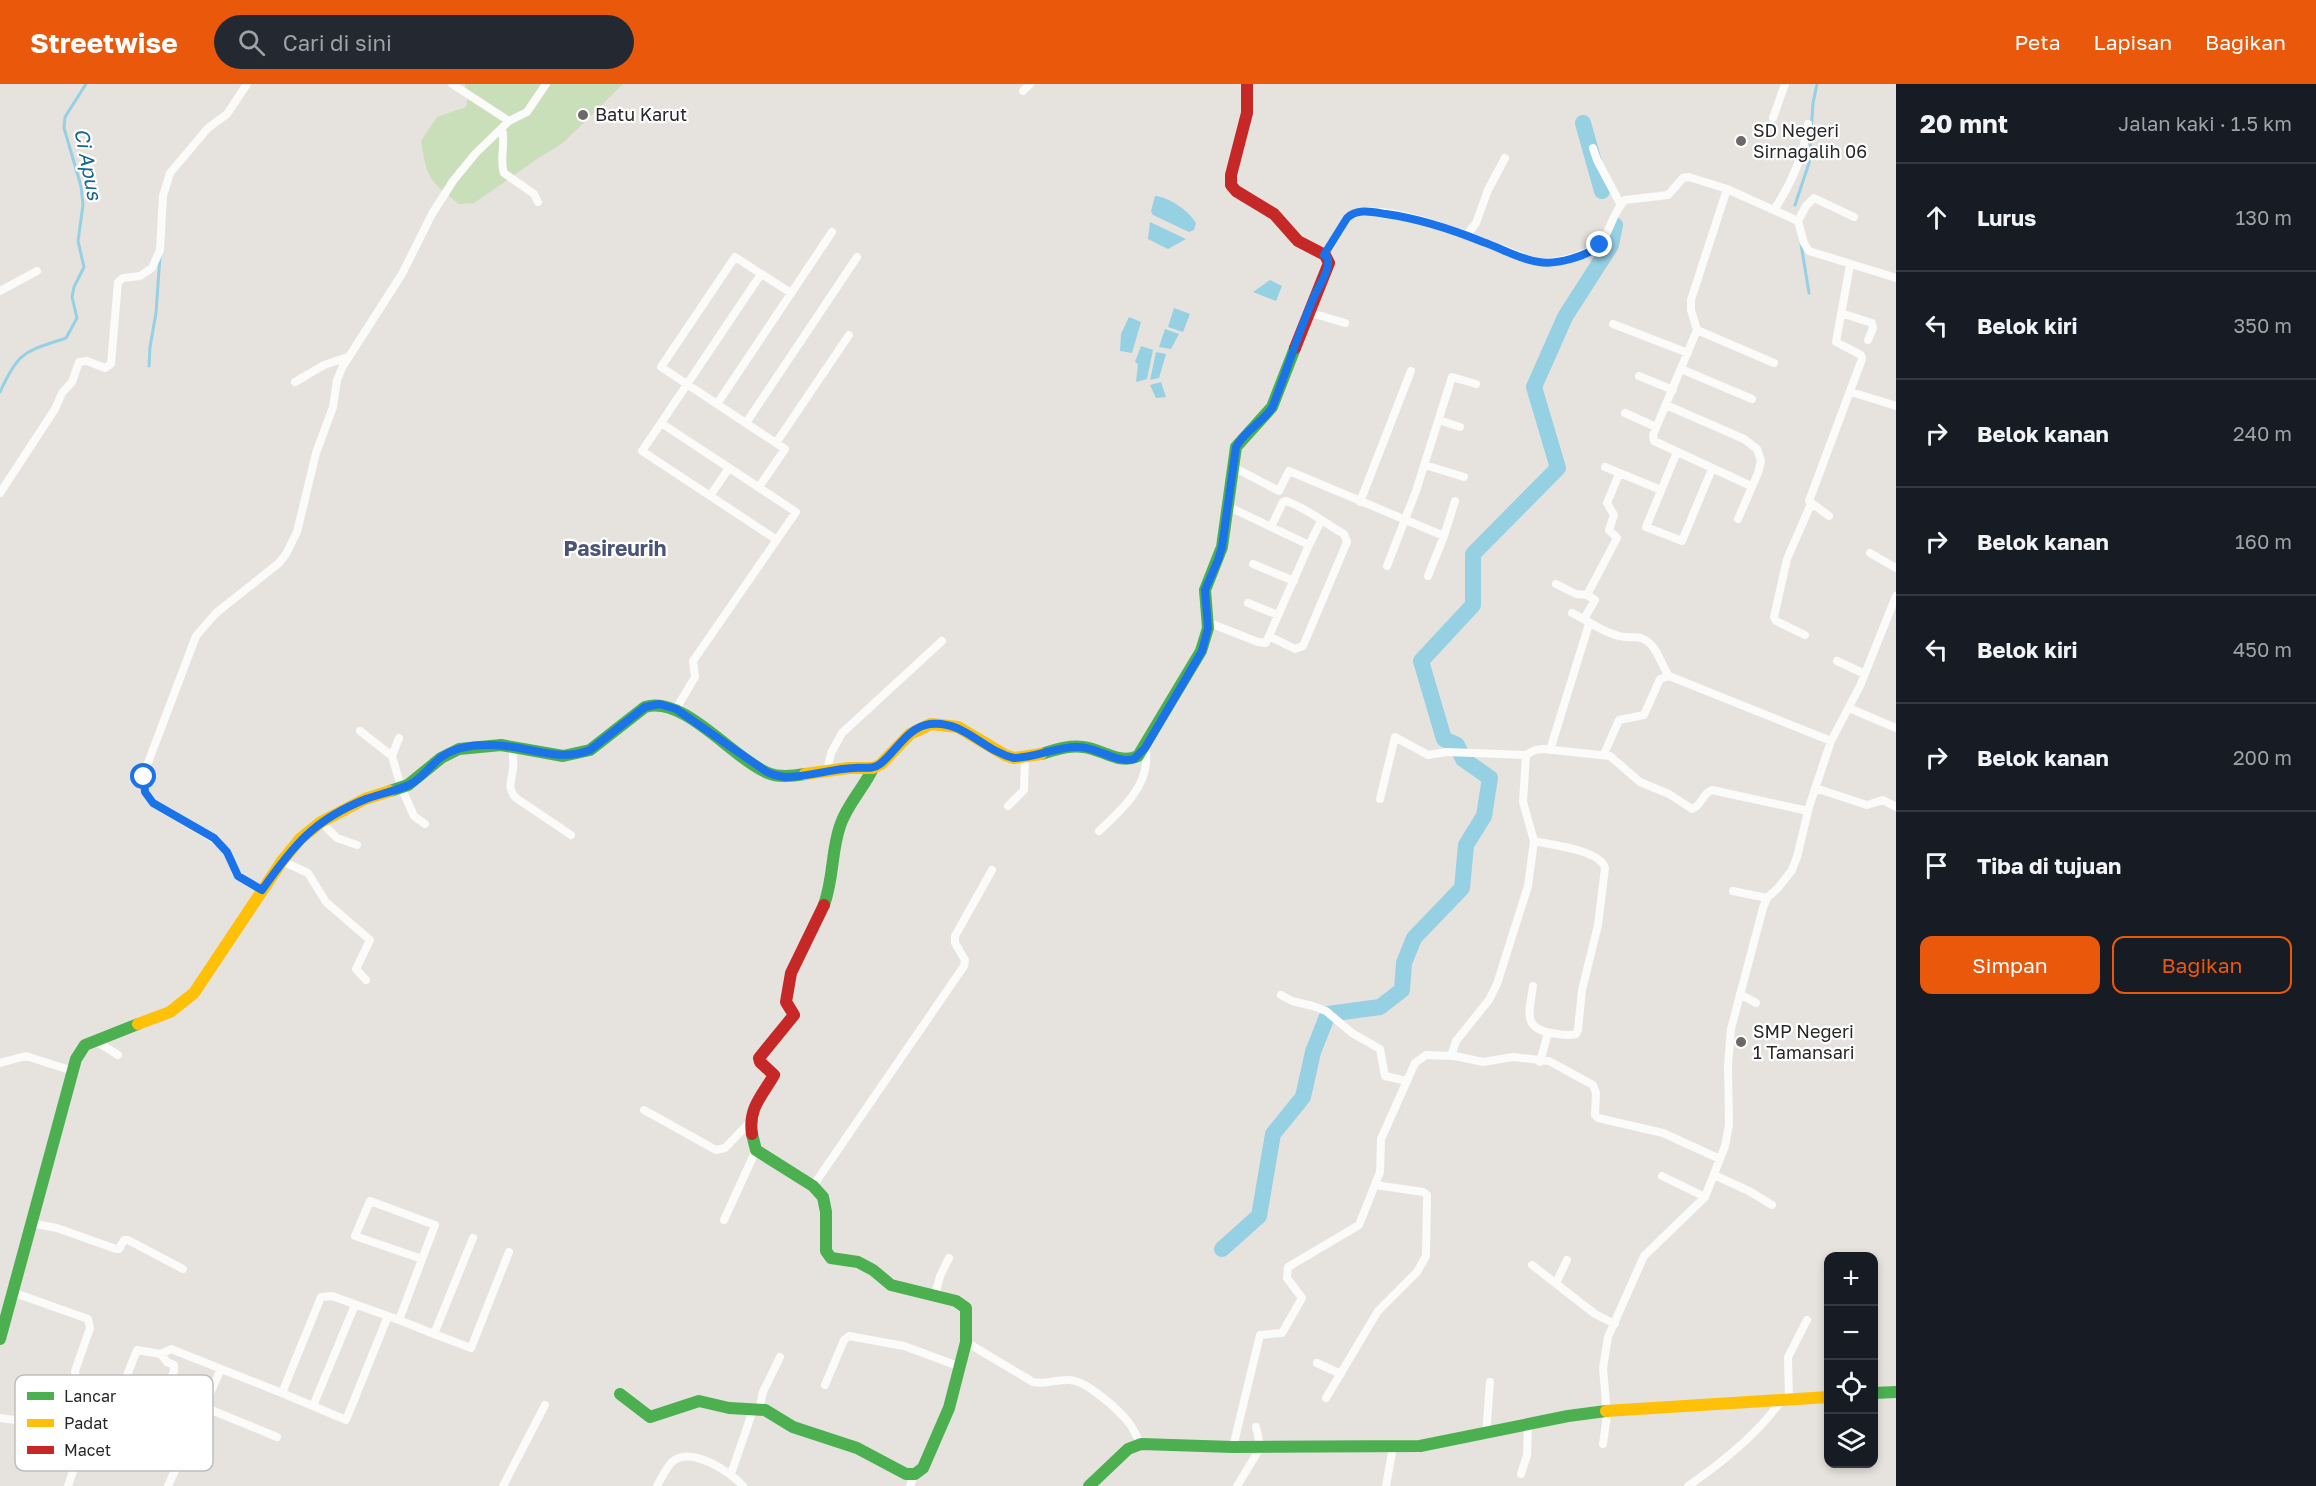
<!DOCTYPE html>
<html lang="id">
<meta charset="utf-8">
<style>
body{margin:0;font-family:"Golos Text",sans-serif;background:#242831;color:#f1f3f6}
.controls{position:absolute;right:18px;bottom:18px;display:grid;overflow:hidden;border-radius:12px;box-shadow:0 3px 9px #0003}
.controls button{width:54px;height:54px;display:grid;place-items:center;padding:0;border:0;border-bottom:2px solid #363941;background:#171b24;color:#f1f3f6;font:30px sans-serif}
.stop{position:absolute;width:18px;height:18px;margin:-14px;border:4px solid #1a73e8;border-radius:50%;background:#fff}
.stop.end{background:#1a73e8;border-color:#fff;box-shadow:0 2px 6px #0008}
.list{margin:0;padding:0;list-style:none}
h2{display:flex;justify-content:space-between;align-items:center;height:78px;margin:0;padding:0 24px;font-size:26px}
h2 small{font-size:20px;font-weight:400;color:#9ea1a6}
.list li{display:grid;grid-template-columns:39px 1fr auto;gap:18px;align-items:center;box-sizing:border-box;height:108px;padding:0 24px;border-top:2px solid #363941}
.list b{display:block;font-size:22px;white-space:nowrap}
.list em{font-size:20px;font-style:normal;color:#9ea1a6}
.actions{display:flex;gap:12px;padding:18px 24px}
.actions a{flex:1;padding:14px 0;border:2px solid #ea580c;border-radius:12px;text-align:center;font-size:21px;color:#ea580c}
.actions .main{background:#ea580c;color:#fff}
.icon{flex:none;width:33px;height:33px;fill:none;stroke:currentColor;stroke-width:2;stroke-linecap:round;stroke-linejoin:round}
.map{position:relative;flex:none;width:1896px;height:1402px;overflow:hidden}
header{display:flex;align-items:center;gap:36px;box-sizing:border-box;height:84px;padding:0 30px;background:#ea580c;color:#fff}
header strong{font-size:28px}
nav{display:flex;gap:33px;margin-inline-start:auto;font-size:21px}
.search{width:420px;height:54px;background:#242831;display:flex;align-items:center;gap:15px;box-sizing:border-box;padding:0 21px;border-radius:33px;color:#9ea1a6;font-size:22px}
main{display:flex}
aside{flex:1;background:#171b24}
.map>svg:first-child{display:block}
</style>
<header>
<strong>Streetwise</strong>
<div class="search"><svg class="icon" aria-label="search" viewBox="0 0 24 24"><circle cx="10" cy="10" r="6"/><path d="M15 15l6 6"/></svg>Cari di sini</div>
<nav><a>Peta</a><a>Lapisan</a><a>Bagikan</a></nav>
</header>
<main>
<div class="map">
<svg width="1896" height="1402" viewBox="0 0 1896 1402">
<rect width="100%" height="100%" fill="#e6e2de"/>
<path fill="#c9dfb9" d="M465,0H623L563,59L540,73L474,119L459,120C428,94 428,97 421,57L437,33L466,23L468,12Z"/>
<path fill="#96d0e3" d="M1155,112C1169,113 1189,127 1196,139L1194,146L1189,148L1153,131L1151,127Z
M1150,138L1186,155L1168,165L1148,155Z
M1270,196L1282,202L1276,217L1253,208Z
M1174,224L1190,230L1183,248L1168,243Z
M1129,233L1141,238L1132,269L1120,267L1121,250Z
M1165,245L1179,250L1171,265L1159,263Z
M1141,262L1153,266L1147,295L1136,298L1138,280L1135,278Z
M1156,268L1166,270L1159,294L1150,296Z
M1161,298L1166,313L1156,314L1150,301Z"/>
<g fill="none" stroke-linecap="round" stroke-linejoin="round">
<path stroke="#96d0e3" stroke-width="3" d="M1795,121L1809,79L1813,19L1817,0
M1801,160L1809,209
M149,282L150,263L156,229L160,172
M0,308C19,266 25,268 66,254L77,234L72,213L74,203L84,183L78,157L83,121L81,102L64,44L65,33L86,0"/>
<path stroke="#96d0e3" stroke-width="16" d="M1583,39L1602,107
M1222,1165L1259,1132L1273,1050L1303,1013L1313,968L1328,930L1380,923L1402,906L1404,879L1414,854L1462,804L1466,761L1484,732L1490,694L1463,675L1457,661L1444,655L1421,577L1473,521V470L1558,384L1534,303L1565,233L1611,161L1615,141"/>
<path stroke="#fbfbfa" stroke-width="8" d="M452,0L509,37
M1023,7L1030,0
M1773,34L1785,0
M502,44C506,59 499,76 504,89L534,110L538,118
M1593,64L1597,76L1621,121
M1727,105L1691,216V226L1697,246L1653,351L1654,357L1751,402
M1774,126C1792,98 1803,73 1808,40
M1798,137L1806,122L1814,114L1854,133
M1467,151L1476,139L1488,106L1505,74
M1325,171L1347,134C1375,108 1502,166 1536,178C1556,180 1595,171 1605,153C1611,141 1615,126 1625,116L1668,111L1683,94L1689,93L1727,105L1798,137L1804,159L1809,167L1896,194
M0,207L37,187
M1308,228L1345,239
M1841,229L1872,239L1873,244L1868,256
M1613,240L1688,269
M1697,246L1774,279
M1681,285L1752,315
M1639,292L1673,306
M295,298L324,281L348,273
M1851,308L1896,322
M717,320L832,148
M1666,321L1744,355L1757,365L1761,377L1758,389L1738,435
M1625,329L1656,343
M1439,336L1460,343
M661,339L642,367L777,456
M746,339L857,173
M776,359L849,251
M1677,368L1646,443L1682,457L1712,385
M1425,381L1464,393
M1233,383L1279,407L1289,387L1444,452
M1605,383L1661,406
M759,403L785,365L661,283L735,173L791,209
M0,409L55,325L62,309L72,298L79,278L87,277L105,284L111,280L118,198L123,194L140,192L152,184L160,166L163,112L170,89L208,44L227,30L247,0
M710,412L729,384
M1360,418L1411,287
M1829,432L1809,417L1862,275L1861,271L1836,258L1850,181
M1309,461L1321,437
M1870,469L1896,484
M1253,480L1294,497
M1387,482L1416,407L1452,293L1476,300
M1428,492L1444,452L1455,417
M1556,500L1576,510L1587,511L1595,516L1584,535
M1587,511L1617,454L1609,446L1614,431L1607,419L1619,390
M1248,519L1278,531
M1572,529C1588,536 1601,548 1619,552C1633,556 1641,548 1653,563C1659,571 1663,583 1669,592
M1207,538L1258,558L1266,559L1309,461L1227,422
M1805,551L1776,537L1774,533L1787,475L1811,420
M1269,552L1295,565L1303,562L1347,458L1344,450C1324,439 1307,424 1286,417L1283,418L1271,443
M1837,577L1865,590
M1849,624L1896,644
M676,625L695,593L693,577L796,428L661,339L761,190
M360,647L392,672
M399,654L392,672L401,703L414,732L425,740
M513,662C512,670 514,677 513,684C512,697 506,703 516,714L571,751
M1550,666L1589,540
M1604,670L1619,636L1644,631L1660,595L1669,592L1831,657
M827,687L831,669L842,649L942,557
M1815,704L1867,721L1883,716L1896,723
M1380,715L1395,653L1428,671L1447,668L1526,671
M1008,722L1024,706L1025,673
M321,738L337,754L357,761
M1099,747C1122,726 1153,698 1145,664
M282,777L308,789L326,818L370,856L356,885L366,896
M262,806L238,792L227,768L214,755L153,719L145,708L146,684L196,552L216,529L279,479L286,470L297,448L316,369L333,323L337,296L343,282L402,190L432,130L453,97L475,70L509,37L527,28L546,0
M1733,807L1767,814
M1533,902C1530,926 1521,944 1552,949C1560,951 1568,952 1576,950L1578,946L1582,906L1598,841L1605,784C1600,766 1552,761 1534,757
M1740,910L1756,919
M1281,911L1292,917L1313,922L1326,927L1352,949L1380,965L1385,992L1407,997
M94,956L118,971
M1540,978L1548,949
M0,979L26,972L73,987
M644,1026L716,1066L725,1064L749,1039
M1720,1075L1663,1049L1598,1034L1595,1031L1596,1009L1593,1001L1549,977L1513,973L1483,978L1455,972L1452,969L1456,957L1489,916L1497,900L1528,802L1534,757L1523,718L1526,671L1535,666L1543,665L1610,672L1640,698L1669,710L1692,725C1702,722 1702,709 1712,706L1808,727
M1714,1091L1749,1107L1772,1121
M1662,1092L1705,1113
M813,1102L964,882L965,876L955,859V852L992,786
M724,1136L756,1066
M30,1139L57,1144L116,1165H119L124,1156H128L183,1185
M1532,1181L1595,1230L1615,1240
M1556,1199L1567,1176
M12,1208L88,1235L90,1244L75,1287L76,1294L120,1309L137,1266L161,1270L171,1265L282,1309L321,1213L332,1212L399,1236L435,1141L370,1117L355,1152L422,1175
M935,1211L940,1192L949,1174
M399,1236L434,1250L473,1154
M434,1250L471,1264L509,1168
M966,1258L1033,1298C1046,1301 1057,1295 1070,1296C1087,1297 1119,1326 1129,1339C1134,1346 1137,1353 1141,1360
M1317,1279L1341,1290
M825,1301L844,1256L849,1252L904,1262L958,1282
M282,1309L346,1336L388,1232
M1326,1314L1378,1227L1417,1188L1426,1172L1427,1111L1423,1108L1375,1101
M1789,1316L1788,1273L1807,1236
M313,1322L355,1221
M204,1323L277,1353
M759,1326L763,1308L780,1273
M111,1330L120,1309
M0,1334L29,1338L63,1347L64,1357L81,1364L68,1402
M1256,1343L1260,1361
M148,1350L174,1287V1281L167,1278L161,1270
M1486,1351L1490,1298
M1603,1360L1607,1331L1603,1284L1608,1253L1644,1172L1705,1113L1725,1062L1729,1041L1728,981L1731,945L1763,824L1767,814L1778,804L1792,786L1797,773L1809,723L1831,657L1860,602L1896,512
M1233,1363L1260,1251L1282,1249L1302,1214L1287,1194L1288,1183L1359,1141L1380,1088L1381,1055L1415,979L1426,971L1455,972
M731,1390L753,1326
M1521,1390L1527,1371L1528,1341
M168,1402L221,1285
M503,1402L545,1321
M657,1402C661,1395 666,1384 672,1378C690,1361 731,1388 743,1402
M910,1402L915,1390
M1237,1402L1262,1361
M1386,1402L1393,1363
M1688,1402C1723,1378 1757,1351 1781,1317"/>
<path stroke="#4caf50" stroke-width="12" d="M1041,670C1055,666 1069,661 1083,663C1103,665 1118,681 1138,672L1201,567L1208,544L1205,506L1222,463L1236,363L1272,323L1295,264
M390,707L408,701L441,674L459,665L501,661L563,672L590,666L645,623C684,611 733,675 768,689C779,694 794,692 805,690
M824,821C834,793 831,768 840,742C847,720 864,704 873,684
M0,1255L76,975L85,961L138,940
M1874,1309L1896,1308
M620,1310L650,1333L699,1317L729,1324L765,1326L793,1343L857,1364L906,1390H915L923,1384L949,1324L966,1258V1224L956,1217L891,1201L873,1186L858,1178L831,1174L826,1167V1128L823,1113L813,1102L756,1066L752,1050
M1089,1402L1128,1365L1141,1360L1233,1363L1420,1362L1568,1332L1606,1327"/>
<path stroke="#ffc107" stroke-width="12" d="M805,690L849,684H873L881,680L910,650L931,640L958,643L1005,671L1014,674L1041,670
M138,940L170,928L194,909L282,777L300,755L321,738L365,715L390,707
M1606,1327L1828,1313"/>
<path stroke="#c62828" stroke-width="12" d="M1247,0V29L1231,91V101L1236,107L1274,130L1298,157L1325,171L1329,179L1295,264
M752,1050C748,1024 762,1012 774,991L760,978L759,974L794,931L786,918L791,889L824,821"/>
</g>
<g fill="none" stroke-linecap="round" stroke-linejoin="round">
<path stroke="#1a73e8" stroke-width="8" d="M144,693L145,708L153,719L214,754L227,768L238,792L262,806C293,762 313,736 366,715C380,710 395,707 409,701C421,695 429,683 440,674C453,664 472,661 487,661C523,659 556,680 590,666L645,623L659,620L676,625L767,688C773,691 778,692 785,693C808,693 831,685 853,684C862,683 873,686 880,680C896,668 907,643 930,640C964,636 983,667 1014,674C1036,674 1057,662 1079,663C1097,663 1117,680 1134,675L1145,664L1202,567L1208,544L1205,506L1218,476L1222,463L1236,363C1245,346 1262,339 1272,324C1287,287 1298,249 1314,213C1319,201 1330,187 1328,174L1324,171L1347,134C1357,124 1373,128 1386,130C1421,135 1451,145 1483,158C1501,164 1521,176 1539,178C1557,181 1587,172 1600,161"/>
</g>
<g fill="#6a6968" stroke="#fff" stroke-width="2">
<circle cx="583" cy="31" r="6"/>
<circle cx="1741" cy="57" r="6"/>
<circle cx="1741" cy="958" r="6"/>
</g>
<g text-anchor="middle" stroke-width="4.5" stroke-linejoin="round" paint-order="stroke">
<g font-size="18" fill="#282828" stroke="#fff" text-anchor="start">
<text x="595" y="37">Batu Karut</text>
<text x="1753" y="53">SD Negeri<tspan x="1753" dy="21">Sirnagalih 06</tspan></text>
<text x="1753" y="954">SMP Negeri<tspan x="1753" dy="21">1 Tamansari</tspan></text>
</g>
<g font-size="20" font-style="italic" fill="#17668d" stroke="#fff">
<text transform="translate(88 80) rotate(79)" y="7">Ci Apus</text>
</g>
<g font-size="21" font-weight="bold" fill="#4c5475" stroke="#fff">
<text x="615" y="472">Pasireurih</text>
</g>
</g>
<rect x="15" y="1291" width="198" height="96" rx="9" fill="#fff" stroke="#bebebe" stroke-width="1.5"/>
<rect x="27" y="1308" width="27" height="8" fill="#4caf50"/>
<rect x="27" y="1335" width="27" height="8" fill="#ffc107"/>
<rect x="27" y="1362" width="27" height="8" fill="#c62828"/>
<g font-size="16" fill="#282828">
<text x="64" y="1318">Lancar</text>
<text x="64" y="1345">Padat</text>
<text x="64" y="1372">Macet</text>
</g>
</svg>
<div class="controls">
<button>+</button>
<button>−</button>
<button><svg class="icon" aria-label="locate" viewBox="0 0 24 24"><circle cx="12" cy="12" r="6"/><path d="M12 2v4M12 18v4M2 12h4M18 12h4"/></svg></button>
<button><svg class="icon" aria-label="layers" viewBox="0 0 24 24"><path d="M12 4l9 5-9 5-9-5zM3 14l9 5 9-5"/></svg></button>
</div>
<div class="stop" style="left:144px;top:693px"></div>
<div class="stop end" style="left:1600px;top:161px"></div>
</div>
<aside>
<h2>20 mnt<small>Jalan kaki · 1.5 km</small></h2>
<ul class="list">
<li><svg class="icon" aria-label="ahead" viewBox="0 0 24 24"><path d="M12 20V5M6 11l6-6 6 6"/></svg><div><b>Lurus</b></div><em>130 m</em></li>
<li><svg class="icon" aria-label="left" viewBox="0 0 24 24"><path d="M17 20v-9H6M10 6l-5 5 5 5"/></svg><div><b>Belok kiri</b></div><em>350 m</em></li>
<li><svg class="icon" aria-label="right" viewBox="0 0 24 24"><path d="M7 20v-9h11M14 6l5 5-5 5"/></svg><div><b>Belok kanan</b></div><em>240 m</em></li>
<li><svg class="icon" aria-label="right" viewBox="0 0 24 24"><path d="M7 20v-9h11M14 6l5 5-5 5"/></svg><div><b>Belok kanan</b></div><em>160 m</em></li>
<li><svg class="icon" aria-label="left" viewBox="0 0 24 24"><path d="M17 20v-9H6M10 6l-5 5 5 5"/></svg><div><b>Belok kiri</b></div><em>450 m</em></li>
<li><svg class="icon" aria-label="right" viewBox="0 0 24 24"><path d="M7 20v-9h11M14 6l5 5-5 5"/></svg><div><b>Belok kanan</b></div><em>200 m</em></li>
<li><svg class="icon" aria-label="arrive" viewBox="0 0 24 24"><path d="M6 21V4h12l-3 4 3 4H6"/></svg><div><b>Tiba di tujuan</b></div></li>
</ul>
<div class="actions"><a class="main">Simpan</a><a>Bagikan</a></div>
</aside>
</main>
